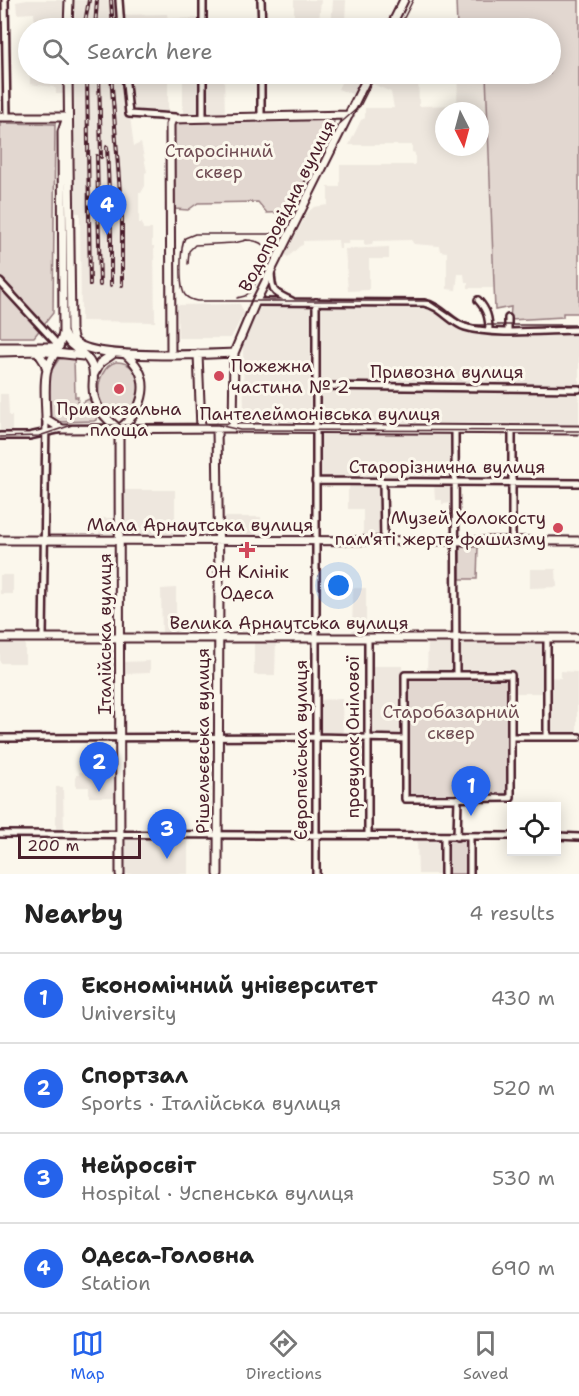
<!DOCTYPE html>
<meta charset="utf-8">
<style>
body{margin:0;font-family:"Shantell Sans",sans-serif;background:#f2f2f2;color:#222}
.controls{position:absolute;right:18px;bottom:18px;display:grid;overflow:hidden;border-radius:0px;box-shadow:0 3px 15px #0003}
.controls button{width:54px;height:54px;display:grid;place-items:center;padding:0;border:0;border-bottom:2px solid #e0e0e0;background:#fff;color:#222;font:30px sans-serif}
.compass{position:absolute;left:435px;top:102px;width:54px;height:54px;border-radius:50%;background:#fff;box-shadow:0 3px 15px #0003;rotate:174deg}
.scale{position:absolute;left:18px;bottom:15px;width:123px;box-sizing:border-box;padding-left:6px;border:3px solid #4a1f2b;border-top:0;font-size:16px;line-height:21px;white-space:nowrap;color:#4a1f2b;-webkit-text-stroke:4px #fbf7ec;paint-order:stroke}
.you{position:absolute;left:339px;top:586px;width:21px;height:21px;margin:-15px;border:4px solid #fff;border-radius:50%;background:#1a73e8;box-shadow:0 0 0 9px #1a73e833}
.badge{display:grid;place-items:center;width:39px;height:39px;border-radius:50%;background:#2563eb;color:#fff;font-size:20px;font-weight:700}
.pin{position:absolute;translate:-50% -50px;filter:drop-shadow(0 2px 3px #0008)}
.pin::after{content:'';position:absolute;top:32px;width:21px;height:18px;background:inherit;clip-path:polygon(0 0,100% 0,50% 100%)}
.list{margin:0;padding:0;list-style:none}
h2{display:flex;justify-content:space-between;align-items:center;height:78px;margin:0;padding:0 24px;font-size:26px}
h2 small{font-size:20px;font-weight:400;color:#767676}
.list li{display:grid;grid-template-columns:39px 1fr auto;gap:18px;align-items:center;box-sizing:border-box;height:90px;padding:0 24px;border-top:2px solid #e0e0e0}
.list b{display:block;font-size:22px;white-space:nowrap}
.list p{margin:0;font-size:20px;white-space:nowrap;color:#767676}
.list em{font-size:20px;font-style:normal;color:#767676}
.icon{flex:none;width:33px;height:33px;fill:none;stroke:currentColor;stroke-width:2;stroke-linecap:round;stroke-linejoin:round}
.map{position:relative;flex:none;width:579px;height:874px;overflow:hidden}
.search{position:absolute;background:#fff;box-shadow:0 3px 15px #0003;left:18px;right:18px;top:18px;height:66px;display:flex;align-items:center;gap:15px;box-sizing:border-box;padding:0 21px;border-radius:33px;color:#767676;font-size:22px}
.sheet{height:438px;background:#fff}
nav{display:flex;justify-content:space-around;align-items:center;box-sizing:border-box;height:84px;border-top:2px solid #e0e0e0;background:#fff;font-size:16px;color:#767676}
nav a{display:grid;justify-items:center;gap:3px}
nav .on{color:#2563eb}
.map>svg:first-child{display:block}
</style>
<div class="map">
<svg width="579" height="874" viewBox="0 0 579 874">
<rect width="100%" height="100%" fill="#fbf7ec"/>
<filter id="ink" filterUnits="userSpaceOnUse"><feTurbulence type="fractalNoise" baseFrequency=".0167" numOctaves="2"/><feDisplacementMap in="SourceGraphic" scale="12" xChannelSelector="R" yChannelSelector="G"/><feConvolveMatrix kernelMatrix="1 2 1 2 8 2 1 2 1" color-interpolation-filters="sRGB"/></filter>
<g filter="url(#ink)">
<path fill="#eee7de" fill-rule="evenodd" d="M27,0H63V28H30V24H35L34,13L17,14L16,2Z
M75,0H116L119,28H74Z
M294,0H321L319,21L294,20Z
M333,0H346L345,22L371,24V25L391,27L390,28H331Z
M167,14L168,19L202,18V28H122L120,15Z
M30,74H63V94H56V89L53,87L30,84Z
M74,74H124L133,139L134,146L141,143L147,172L145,173V186L141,193H139V223H142L143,229H152V246H154L155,322L81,321L80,213H75Z
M126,74H168V116L132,115Z
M183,74H224L225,117H183Z
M345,74H352L366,80L370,74H418L419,106L457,105L458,75H486L494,288H468V282H465L464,274H458L456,290L447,289V252L440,251L439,246L414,244L411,240L373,241L372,244L364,245V240H349L348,244H341V249H339L338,240L303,241V245L300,246L288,257L285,255L308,212L314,207L328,205V187H340V165H415V153L412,152V145H349L361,120L365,118V108H394L391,92L366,81L358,96L338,89ZM444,111H480V147H444Z
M389,247V259H369V290L348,291L345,249Z
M240,304L244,313L231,338H178L177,305Z
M311,306L310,423H244L243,345L258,309L262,307Z
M319,306L429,307L457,328L474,332L579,331V387L319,384Z
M321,389L579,390V424L321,422Z
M0,394H8L9,416H12V435H0Z
M316,430L454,431V481H315Z
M350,482H383V540H363V509H348V490H349Z
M434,483H454V503L442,504V500H435Z
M120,490H175V539H120Z
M219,517H261L262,540H220Z
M100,518H119V540L99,539Z
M530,569H556L557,587L530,588Z
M0,575H13V594H0Z
M176,588V638H162L161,589Z
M353,588H366V637L352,638Z
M262,591V599L228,600V592Z
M0,638H25V663H0Z
M546,638L547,693H513L427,674L428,639Z
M254,639H276L275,675H254Z
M150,661V673L121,674V662Z
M367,666H402V738L367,737Z
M561,671L577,672V737H548V677L561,678Z
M342,699L343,737L316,736V700Z
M79,772H120L119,797H89V787H76V775H79Z
M56,787H63L64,834H56Z
M121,834H188V874H121Z
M417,837L441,842L444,874H418Z"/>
<path fill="#e2d7d0" stroke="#967b7e" stroke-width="1.5" d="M456,0H579V313H563V317L510,320L511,307L495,310L486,75H458V74H550V28H457Z
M183,120H334V121L333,128L289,212L267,213L258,202L198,203L188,210L175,209L174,126L176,122Z
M0,123L55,124L53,313L34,337H0Z
M74,357L75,397H78L77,407H82L83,402L89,399L98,413L96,420L94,421L58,422L51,417L48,410L49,374L59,359Z
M116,362C147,361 146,413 122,415C92,419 92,369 116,362Z
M460,547H478L477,579H460Z
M405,675H511V798L405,799Z
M467,837L468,874H446V838Z"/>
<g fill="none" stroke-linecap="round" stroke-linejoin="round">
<g stroke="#4a1f2b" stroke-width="10">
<path id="minor" d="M5,0L7,117
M119,0L121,28
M203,0V28
M261,0L262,28
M125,74L129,114L175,117
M203,74V118
M261,118V74
M271,272C272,294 274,292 292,301
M0,282L60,347
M478,300C487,310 489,318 489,331
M255,302L424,303C441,306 450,322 465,327C493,336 549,330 579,330
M316,302V874
M508,318V331
M316,386L579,389
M455,430L456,675
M0,436H29L62,429
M315,481L579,483
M383,482L384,541
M512,542V430
M43,638L46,419
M547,638V737
M405,675H511V798L405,799Z
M511,737H579
M0,738L315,737L405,739
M0,834L512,836
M368,836V638
M470,836V874
M556,836L579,837
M444,837V874
M457,837L458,798"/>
</g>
<g stroke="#4a1f2b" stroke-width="11">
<path id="major" d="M68,28L69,0
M390,28L404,0
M68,74L71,330L74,341C92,361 204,354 234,353
M0,117H67
M67,117L62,132L63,333C61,347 53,354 48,367C43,379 46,405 46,419L62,429L229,428L579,430
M64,334C69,349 85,350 91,364C95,371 93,379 93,387C93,406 105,418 119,429
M0,347H54L60,344
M36,349L45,363L47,371
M0,352L38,351L83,356
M171,354L170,125L172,119L349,115
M198,354L201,428
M94,374L100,363L113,354
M217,428L219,577L218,874
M233,428L234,353L256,301L369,74
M119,429L120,874
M119,429C145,409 154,377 125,354
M0,540L579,541
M0,638H579"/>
</g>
<use href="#minor" stroke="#fbf7ec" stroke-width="5"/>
<use href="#major" stroke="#fbf7ec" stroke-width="7"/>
<path stroke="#4a1f2b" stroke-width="1.5" d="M399,28L413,0
M376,74L360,106L336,127L329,135L280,230L270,234H195L185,238C180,246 179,287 185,295C188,299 192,300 197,301H429L461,322L470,325H579
M245,240C260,240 271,246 267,263
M188,264L189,251L195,245L234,243L247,240
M237,298L245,296L251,291L285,226
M0,437L39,436L72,425H218L240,430L579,431"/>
<g stroke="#4a1f2b" stroke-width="4">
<path id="rail" d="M111,0L113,28
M84,28L89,0
M95,28L97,0
M87,74L90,285
M99,74L101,157
M111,74L122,219V285
M107,147L111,235V285
M97,156L100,285"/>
</g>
<use href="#rail" stroke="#fbf7ec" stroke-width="1.5" stroke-dasharray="4.5" stroke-linecap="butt"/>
</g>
</g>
<g fill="#d1495b" stroke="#fbf7ec" stroke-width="2">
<circle cx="219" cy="376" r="6"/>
<circle cx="119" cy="389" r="6"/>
<circle cx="558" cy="528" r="6"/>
<path d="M244 541h6v6h6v6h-6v6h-6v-6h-6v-6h6z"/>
</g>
<g text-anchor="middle" stroke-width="6" stroke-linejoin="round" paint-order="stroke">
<g font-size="18" fill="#704d54" stroke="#fbf7ec">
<text x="219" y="157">Старосінний<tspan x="219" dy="21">сквер</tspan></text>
<text x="451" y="718">Старобазарний<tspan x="451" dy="21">сквер</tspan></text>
</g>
<g font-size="18" fill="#4a1f2b" stroke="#fbf7ec">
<text transform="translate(287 206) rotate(-63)" y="6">Водопровідна вулиця</text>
<text x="447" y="378">Привозна вулиця</text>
<text x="320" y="420">Пантелеймонівська вулиця</text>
<text x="447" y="473">Старорізнична вулиця</text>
<text x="200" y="531">Мала Арнаутська вулиця</text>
<text x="289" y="629">Велика Арнаутська вулиця</text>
<text transform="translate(105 634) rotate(-90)" y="6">Італійська вулиця</text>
<text transform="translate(353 737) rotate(-90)" y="6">провулок Онілової</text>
<text transform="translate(203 741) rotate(-90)" y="6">Рішельєвська вулиця</text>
<text transform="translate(301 750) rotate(-90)" y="6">Європейська вулиця</text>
</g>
<g font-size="18" fill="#4a1f2b" stroke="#fbf7ec">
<text x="231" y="372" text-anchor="start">Пожежна<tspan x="231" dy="21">частина № 2</tspan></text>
<text x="119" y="415">Привокзальна<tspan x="119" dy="21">площа</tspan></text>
<text x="546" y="524" text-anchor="end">Музей Холокосту<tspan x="546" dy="21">пам'яті жертв фашизму</tspan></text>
<text x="247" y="578">ОН Клінік<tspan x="247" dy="21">Одеса</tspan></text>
</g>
</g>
</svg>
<div class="controls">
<button><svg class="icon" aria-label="locate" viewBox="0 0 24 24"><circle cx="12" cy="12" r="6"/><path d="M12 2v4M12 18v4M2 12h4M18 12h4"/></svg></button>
</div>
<svg class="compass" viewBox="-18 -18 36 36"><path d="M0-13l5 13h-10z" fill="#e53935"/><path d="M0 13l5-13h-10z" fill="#767676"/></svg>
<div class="scale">200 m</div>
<div class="you"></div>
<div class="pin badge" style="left:471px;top:816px">1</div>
<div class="pin badge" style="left:99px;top:792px">2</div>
<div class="pin badge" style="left:167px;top:859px">3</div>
<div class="pin badge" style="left:107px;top:235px">4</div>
<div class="search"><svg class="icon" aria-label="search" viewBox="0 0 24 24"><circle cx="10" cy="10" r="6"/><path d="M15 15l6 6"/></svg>Search here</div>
</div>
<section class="sheet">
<h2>Nearby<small>4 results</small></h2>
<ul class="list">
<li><span class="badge">1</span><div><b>Економічний університет</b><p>University</p></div><em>430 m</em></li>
<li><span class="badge">2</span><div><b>Спортзал</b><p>Sports · Італійська вулиця</p></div><em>520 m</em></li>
<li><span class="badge">3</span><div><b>Нейросвіт</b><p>Hospital · Успенська вулиця</p></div><em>530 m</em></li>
<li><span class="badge">4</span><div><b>Одеса-Головна</b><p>Station</p></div><em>690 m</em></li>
</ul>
</section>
<nav>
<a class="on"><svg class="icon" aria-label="map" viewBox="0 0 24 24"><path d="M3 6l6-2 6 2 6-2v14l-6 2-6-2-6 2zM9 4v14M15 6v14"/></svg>Map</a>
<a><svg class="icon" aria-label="directions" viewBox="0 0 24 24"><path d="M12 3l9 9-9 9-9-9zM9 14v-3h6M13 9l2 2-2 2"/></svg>Directions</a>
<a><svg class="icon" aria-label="saved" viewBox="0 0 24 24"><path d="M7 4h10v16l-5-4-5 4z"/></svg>Saved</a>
</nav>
